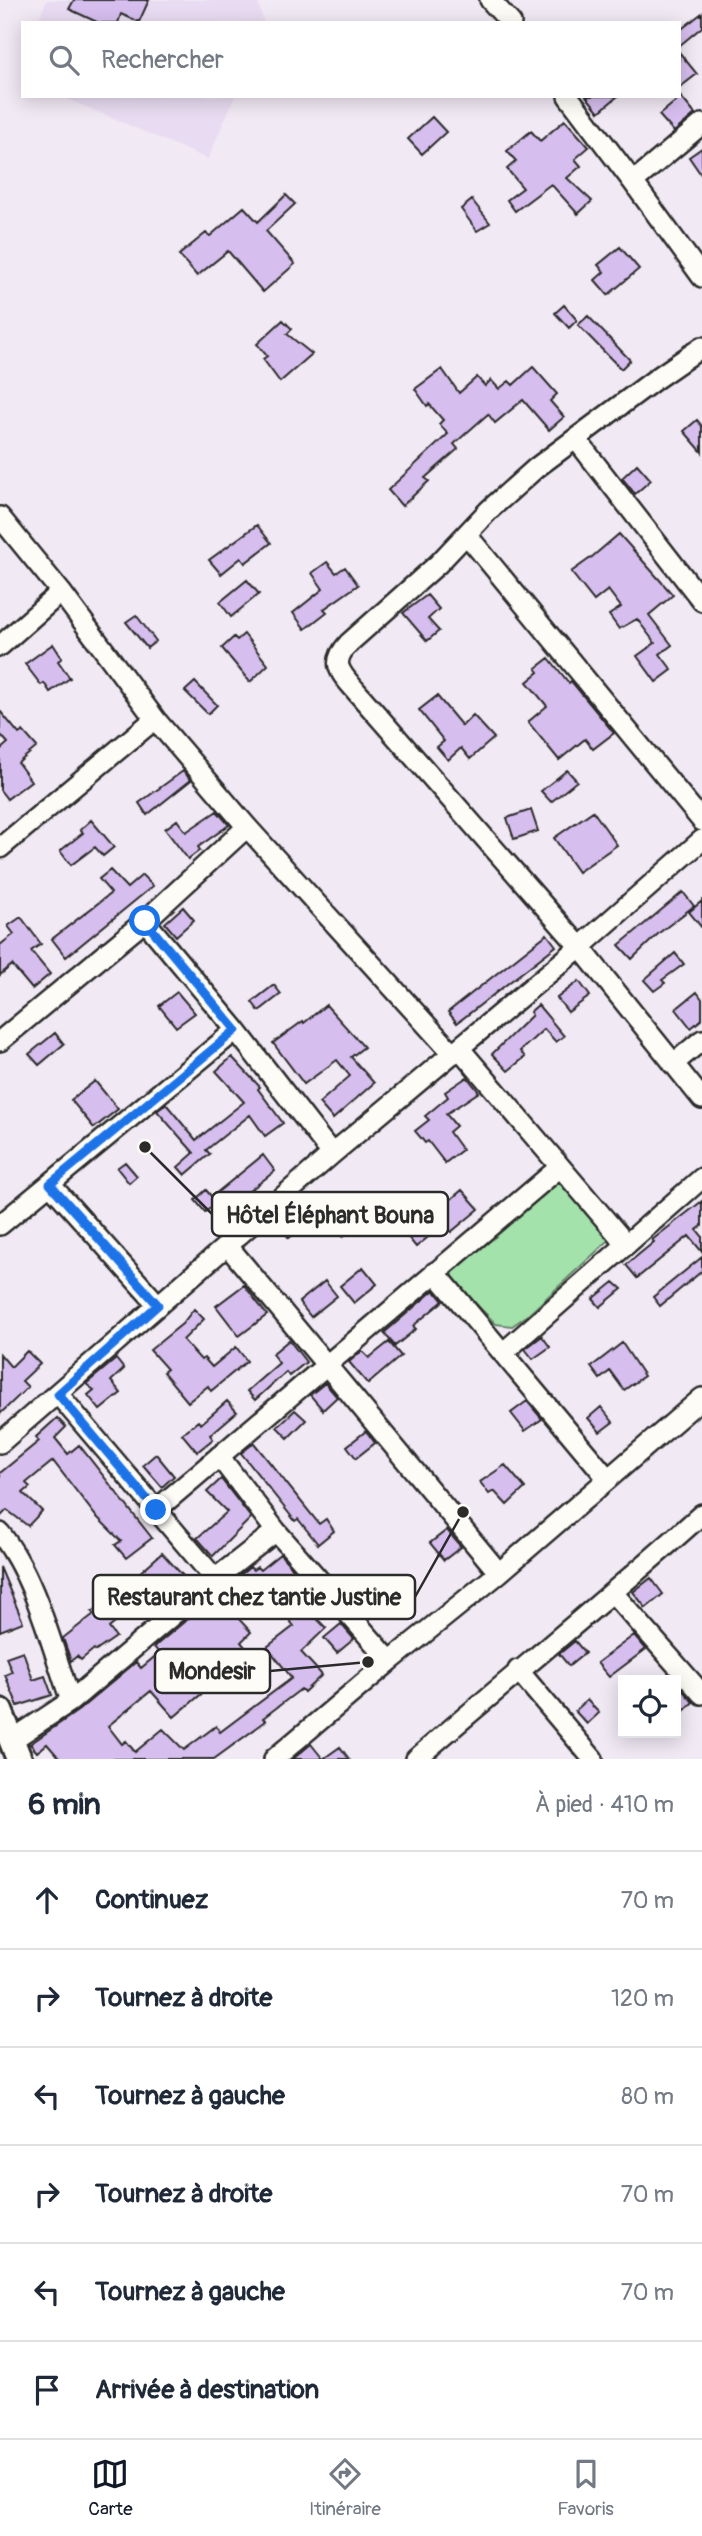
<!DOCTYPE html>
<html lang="fr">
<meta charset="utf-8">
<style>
body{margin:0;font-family:Pangolin,sans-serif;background:#f2f2f3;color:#1f2937}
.controls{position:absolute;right:21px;bottom:21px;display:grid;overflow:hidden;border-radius:0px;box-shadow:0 4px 18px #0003}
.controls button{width:63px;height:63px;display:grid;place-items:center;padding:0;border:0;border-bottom:2px solid #e0e1e3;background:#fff;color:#1f2937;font:35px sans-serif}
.stop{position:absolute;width:21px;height:21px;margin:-16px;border:5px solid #1a73e8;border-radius:50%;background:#fff}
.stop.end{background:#1a73e8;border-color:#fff;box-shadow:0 2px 7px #0008}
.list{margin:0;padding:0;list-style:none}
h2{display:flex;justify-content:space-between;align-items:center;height:91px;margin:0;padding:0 28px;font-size:30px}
h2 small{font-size:23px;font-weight:400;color:#747a83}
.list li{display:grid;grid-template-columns:46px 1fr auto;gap:21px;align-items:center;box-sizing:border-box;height:98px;padding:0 28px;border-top:2px solid #e0e1e3}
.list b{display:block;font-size:26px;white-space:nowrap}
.list em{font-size:23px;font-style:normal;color:#747a83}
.icon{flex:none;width:38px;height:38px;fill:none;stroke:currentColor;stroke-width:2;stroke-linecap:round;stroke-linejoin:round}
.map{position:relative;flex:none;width:702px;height:1759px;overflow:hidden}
.search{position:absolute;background:#fff;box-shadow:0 4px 18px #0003;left:21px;right:21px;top:21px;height:77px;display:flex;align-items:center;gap:18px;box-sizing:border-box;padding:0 24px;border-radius:0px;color:#747a83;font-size:26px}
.sheet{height:679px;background:#fff}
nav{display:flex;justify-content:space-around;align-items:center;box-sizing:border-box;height:98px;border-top:2px solid #e0e1e3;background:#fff;font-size:19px;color:#747a83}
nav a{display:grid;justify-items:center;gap:4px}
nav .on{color:#111827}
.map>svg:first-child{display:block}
</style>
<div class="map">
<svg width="702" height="1759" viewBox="0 0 702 1759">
<rect width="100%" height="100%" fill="#f1e9f4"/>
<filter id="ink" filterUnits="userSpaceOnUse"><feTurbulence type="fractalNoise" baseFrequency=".0143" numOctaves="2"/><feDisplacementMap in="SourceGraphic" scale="14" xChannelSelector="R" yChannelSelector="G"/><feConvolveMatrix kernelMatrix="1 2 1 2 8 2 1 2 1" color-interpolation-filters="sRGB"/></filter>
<g filter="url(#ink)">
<path fill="#e9dcf2" d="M47,0H257L264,23H37Z
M60,96H235L208,159Z"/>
<path fill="#a3e2ab" stroke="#67866b" stroke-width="2" d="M560,1179L601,1227L609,1240L528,1315L512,1326L496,1324L454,1282L452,1270Z"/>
<path fill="#d6beee" stroke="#2b2b2b" stroke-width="2" fill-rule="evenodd" d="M74,0H149L139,22L121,14L118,23H99L69,9Z
M702,13V27L679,46V31Z
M679,52L697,74L679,88Z
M586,96H618L599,112Z
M681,97L695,114L674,132L659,115Z
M432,117L446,132L422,154L408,139Z
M565,120L589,147L575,159L581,166L567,178L592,201L578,214L551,184L515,211L507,200L523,188L507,169L516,161L507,151L531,131L540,141Z
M702,148V176L689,157Z
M286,195L295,204L266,231L295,264L263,292L228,251L197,276L179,255L206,233L210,236L244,207L258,222Z
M472,200L490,223L477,231L461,209Z
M620,247L639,269L608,295L595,280L604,272L598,265Z
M564,305L577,320L569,328L555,313Z
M588,316L630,360L621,369L578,325Z
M283,320L292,329L287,334L312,354L280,382L263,359L267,356L257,344Z
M533,367L557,394L550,401L564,417L549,430L523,400L495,423L488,414L454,444L458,449L425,478L429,481L402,506L388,490L448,434L439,424L443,420L429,404L427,406L415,389L442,369L459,393L477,377L485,386L491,380L499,389L509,381L513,385Z
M697,420L702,426V452L684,431Z
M637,464L651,480L635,494L622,478Z
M257,525L271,543L245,563L241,558L221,574L209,560Z
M619,534L673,595L649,615L672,645L660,654L672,670L656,682L637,656L655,643L637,619L619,629L609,615L621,607L608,590L594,601L571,572L592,557Z
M327,562L336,573L345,567L358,585L324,609L327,612L305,629L293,613L323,589L312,573Z
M247,580L259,594L231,617L220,602Z
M427,595L439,609L428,619L439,631L427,641L403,613Z
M136,615L156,641L147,648L126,622Z
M244,634L268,665L250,682L222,648L234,637L237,640Z
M53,644L62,658L58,661L70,678L50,692L44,683L41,685L25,664Z
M549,658L569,683L571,681L614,733L593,749L585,739L559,760L528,722L547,706L527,682L539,672L536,668Z
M195,682L217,705L208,714L185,691Z
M437,696L462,726L473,715L494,738L470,759L461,748L448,760L437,747L444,741L419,710Z
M0,711L19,734L23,731L37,747L18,763L31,781L7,799L0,790V750L8,743L0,734Z
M567,770L577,781L551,802L541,791Z
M183,771L191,780L147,815L139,803Z
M531,810L538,831L514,839L507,818Z
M217,811L229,825L198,847L200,850L188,859L165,829L177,820L186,832Z
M593,811L617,845L578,872L554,838Z
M91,820L114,847L103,856L95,847L71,865L60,851L83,833L80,830Z
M110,870L127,888L142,875L153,886L66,957L52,939L111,893L99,879Z
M683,892L694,906L659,933L632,959L619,945Z
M702,901V928L689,912Z
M183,907L194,920L176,936L165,923Z
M21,917L41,944L31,951L50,974L32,989L12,965L0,975V945L14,934L8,926Z
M547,934L556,946L457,1023L448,1012Z
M675,953L684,964L662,980L665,983L654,991L644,980Z
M579,981L590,996L568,1012L557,998Z
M274,985L281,994L259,1011L252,1002Z
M177,992L195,1013L176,1027L159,1006Z
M697,992L702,999V1019L691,1028L676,1009Z
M326,1005L364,1047L351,1057L374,1083L333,1119L319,1103L350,1076L337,1060L304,1084L273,1043L303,1021L304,1023Z
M538,1005L564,1036L556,1042L544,1029L520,1051L525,1057L508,1071L492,1054L532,1015L530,1012Z
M55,1033L64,1044L39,1065L29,1054Z
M232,1057L260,1087L258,1089L283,1123L265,1136L250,1115L206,1150L210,1154L185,1175L178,1167L194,1153L157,1111L166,1104L196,1140L244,1102L216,1071Z
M467,1077L479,1092L446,1114L456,1126L449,1132L462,1150L445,1163L428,1141L425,1143L415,1131L429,1120L425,1116L448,1097L445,1092Z
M95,1081L118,1109L94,1128L71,1100Z
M263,1155L275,1171L226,1209L214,1195Z
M125,1162L137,1176L129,1183L117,1168Z
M206,1190L217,1203L205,1212L195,1200Z
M462,1190L479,1209L451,1232L444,1224L416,1247L403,1231L425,1213L429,1218Z
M310,1201L313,1204L317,1201L324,1209L329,1204L352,1229L343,1237L321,1212L289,1238L279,1226Z
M702,1201V1226L697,1230L702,1236V1252L689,1236L637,1278L626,1265L654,1242L652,1240Z
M702,1257V1271L660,1306L653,1297Z
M363,1267L377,1284L354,1303L340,1286Z
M325,1281L337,1296L311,1317L299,1302Z
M614,1282L622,1289L600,1307L593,1299Z
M244,1285L267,1315L239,1336L216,1306Z
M434,1290L443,1301L413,1326L416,1329L395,1346L384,1333Z
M194,1309L204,1319L183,1340L201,1360L204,1358L212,1367L236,1347L247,1361L211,1391L208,1386L188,1402L163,1372L167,1369L150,1350L182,1324Z
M542,1336L550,1347L533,1359L525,1349Z
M289,1340L306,1362L289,1376L286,1372L255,1400L247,1391L279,1363L272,1354Z
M389,1342L401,1356L368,1384L349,1362L362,1351L369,1358Z
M622,1343L644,1376L624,1390L610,1371L600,1379L591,1367Z
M27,1351L40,1364L22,1381L28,1387L0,1414V1354L11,1367Z
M116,1359L124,1369L111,1381L121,1393L100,1410L88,1395L94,1390L86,1384Z
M325,1383L337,1397L323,1410L310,1395Z
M227,1401L237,1412L210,1435L213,1439L197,1452L182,1434L198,1421L201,1424Z
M527,1401L542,1419L525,1431L511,1413Z
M601,1407L613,1422L600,1432L588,1418Z
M295,1410L306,1420L288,1438L277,1427Z
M57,1418L66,1427L55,1438L68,1454L79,1445L152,1538L126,1558L115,1545L121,1541L95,1515L53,1461L26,1483L30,1487L23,1493L42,1511L28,1526L7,1510L0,1517V1473L39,1441L36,1437Z
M366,1431L375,1443L356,1458L347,1446Z
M254,1443L319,1524L326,1519L334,1531L318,1544L298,1519L295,1521L241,1453Z
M156,1454L174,1476L162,1487L143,1465Z
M505,1465L525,1488L507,1505L494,1491L489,1494L480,1482Z
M221,1479L251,1518L213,1556L197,1538L227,1512L207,1492Z
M447,1530L461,1547L444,1560L430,1543Z
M162,1553L187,1580L149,1609L142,1601L109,1628L116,1637L96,1651L94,1649L81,1660L77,1656L71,1661L63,1638L94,1614L92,1612L112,1597Z
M280,1554L301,1578L288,1589L326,1628L301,1652L322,1675L304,1692L301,1689L263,1718L266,1721L214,1759H60L47,1744L37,1752L30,1744L79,1710L136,1662L141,1668L159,1653L154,1647L250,1567L253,1570L257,1567L260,1570ZM267,1591L292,1619L290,1621L294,1626L267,1647L292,1678L220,1732L216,1726L184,1750L163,1729L135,1752L126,1741L122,1744L108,1726L151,1691L174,1717L250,1653L241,1642L251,1632L235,1615Z
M0,1567L23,1622L0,1631Z
M651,1578L663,1594L646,1608L633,1592Z
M341,1624L354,1639L337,1653L324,1638Z
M634,1635L646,1649L609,1677L597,1663Z
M575,1641L585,1653L569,1666L559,1654Z
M23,1651L33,1680L45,1676L52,1695L18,1706L5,1675L12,1672L6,1657Z
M676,1683L693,1702L682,1713L676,1707Z
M587,1700L599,1713L587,1724L575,1711Z
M311,1744L323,1759L340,1747L349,1759H293Z"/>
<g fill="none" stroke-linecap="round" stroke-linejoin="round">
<g stroke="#2b2b2b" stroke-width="24">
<path id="minor" d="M490,0L511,23
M568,96L633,182L702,277
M633,182L702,124
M702,347L657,378L536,468L489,510L438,564L349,643C329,664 341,673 356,691L580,947L702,1099
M576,439L702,601
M0,517L61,592L155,719L247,827L453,1054
M467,535L702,821
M0,646L61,592
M0,848L155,719
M145,921L236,1030L332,1154
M0,1041L145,921L247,827
M460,1049L626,1244
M673,1064L702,1040
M50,1184L158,1305
M0,1225L236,1030
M227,1245L499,1573
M435,1272L608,1479
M504,1352L702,1178
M58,1394L215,1579
M0,1443L332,1154L580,947L702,840
M219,1456L276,1531L390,1661
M156,1510L560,1167
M0,1533C35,1576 52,1648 71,1701
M614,1594L702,1694
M518,1670L593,1759
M12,1740L71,1701L215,1579L276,1531
M274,1759L390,1661L499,1573L702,1398
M416,1759C511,1677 609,1598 702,1514"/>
</g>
<g stroke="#2b2b2b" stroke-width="30">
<path id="major" d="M0,1711L19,1759"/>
</g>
<use href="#minor" stroke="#fdfcf7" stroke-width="19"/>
<use href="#major" stroke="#fdfcf7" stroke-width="24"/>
</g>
</g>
<g fill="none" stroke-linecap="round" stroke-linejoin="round" filter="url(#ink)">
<path stroke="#1a73e8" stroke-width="9" d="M145,921L236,1030L50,1184L158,1305L58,1394L156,1510"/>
</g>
<path fill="none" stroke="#2b2b2b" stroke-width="2.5" d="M145 1147L212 1214M463 1512L415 1597M368 1662L270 1671"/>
<g fill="#2b2b2b" stroke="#fdfcf7" stroke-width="2.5">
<circle cx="145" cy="1147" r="7"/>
<circle cx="463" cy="1512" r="7"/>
<circle cx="368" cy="1662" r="7"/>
</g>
<g fill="#fdfcf7" stroke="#2b2b2b" stroke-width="2.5">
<rect x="212" y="1192" width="236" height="44" rx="7"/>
<rect x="93" y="1575" width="322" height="44" rx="7"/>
<rect x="155" y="1649" width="115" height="44" rx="7"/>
</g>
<g font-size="23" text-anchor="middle" font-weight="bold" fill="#2b2b2b">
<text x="330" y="1223">Hôtel Éléphant Bouna</text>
<text x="254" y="1605">Restaurant chez tantie Justine</text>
<text x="212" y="1679">Mondesir</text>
</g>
</svg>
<div class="controls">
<button><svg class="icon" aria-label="locate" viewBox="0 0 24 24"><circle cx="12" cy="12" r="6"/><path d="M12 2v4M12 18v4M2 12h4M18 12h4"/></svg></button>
</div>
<div class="stop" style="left:145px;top:921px"></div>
<div class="stop end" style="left:156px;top:1510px"></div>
<div class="search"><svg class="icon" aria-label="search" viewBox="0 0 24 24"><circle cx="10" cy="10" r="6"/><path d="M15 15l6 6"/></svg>Rechercher</div>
</div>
<section class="sheet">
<h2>6 min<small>À pied · 410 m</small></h2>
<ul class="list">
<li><svg class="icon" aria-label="ahead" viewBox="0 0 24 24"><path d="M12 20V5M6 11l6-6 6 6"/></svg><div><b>Continuez</b></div><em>70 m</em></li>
<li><svg class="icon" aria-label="right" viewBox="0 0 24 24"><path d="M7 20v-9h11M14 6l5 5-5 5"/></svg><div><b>Tournez à droite</b></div><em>120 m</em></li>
<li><svg class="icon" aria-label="left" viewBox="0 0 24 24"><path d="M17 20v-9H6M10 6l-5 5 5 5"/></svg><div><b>Tournez à gauche</b></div><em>80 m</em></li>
<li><svg class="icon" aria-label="right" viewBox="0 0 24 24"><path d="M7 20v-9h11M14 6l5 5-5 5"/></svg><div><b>Tournez à droite</b></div><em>70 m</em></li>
<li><svg class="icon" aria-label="left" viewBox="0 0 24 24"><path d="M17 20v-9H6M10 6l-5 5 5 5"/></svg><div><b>Tournez à gauche</b></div><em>70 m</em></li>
<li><svg class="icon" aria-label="arrive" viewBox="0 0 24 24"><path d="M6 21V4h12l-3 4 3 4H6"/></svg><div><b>Arrivée à destination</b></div></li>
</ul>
</section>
<nav>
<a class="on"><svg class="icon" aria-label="map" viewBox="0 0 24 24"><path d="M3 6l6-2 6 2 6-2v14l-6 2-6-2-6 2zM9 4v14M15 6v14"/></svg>Carte</a>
<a><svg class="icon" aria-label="directions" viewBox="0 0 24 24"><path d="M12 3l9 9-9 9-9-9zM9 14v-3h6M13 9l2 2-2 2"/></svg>Itinéraire</a>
<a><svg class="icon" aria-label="saved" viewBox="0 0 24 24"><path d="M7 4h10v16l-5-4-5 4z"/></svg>Favoris</a>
</nav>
